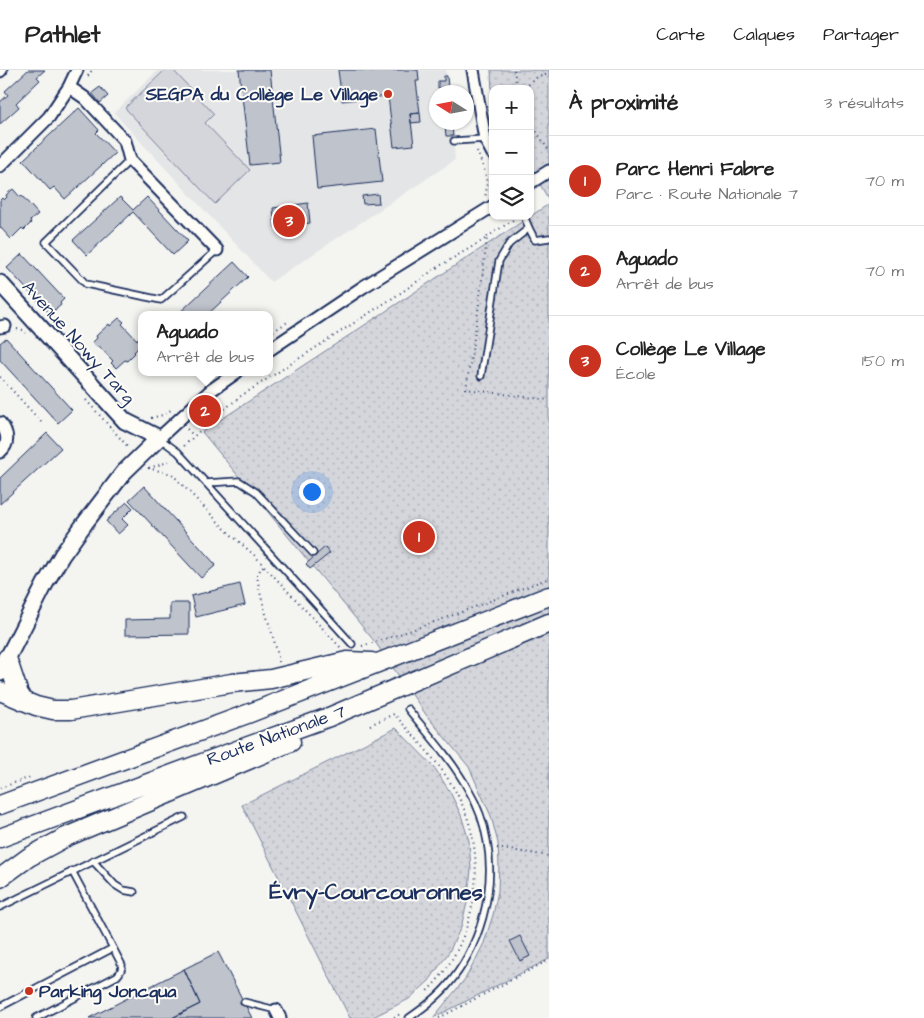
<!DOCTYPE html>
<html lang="fr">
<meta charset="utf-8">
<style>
body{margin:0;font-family:"Architects Daughter",sans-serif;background:#f2f2f2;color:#222}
.controls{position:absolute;right:15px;top:15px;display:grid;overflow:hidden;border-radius:10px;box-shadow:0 1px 4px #0004}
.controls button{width:45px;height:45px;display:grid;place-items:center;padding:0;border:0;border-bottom:1px solid #e0e0e0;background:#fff;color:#222;font:25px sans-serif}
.compass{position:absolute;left:429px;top:15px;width:45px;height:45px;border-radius:50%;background:#fff;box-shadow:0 1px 4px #0004;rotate:281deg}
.you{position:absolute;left:311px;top:421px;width:18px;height:18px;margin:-12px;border:4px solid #fff;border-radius:50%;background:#1a73e8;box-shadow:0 0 0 8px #1a73e833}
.badge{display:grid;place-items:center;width:32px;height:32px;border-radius:50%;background:#c8321e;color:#fff;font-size:16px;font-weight:700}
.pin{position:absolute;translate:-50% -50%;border:2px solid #fff;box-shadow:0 1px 5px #0006}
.popup{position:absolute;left:138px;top:241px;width:135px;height:65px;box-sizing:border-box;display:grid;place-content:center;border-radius:10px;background:#fff;filter:drop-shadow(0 1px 4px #0005);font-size:16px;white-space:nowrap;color:#767676}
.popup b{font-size:19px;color:#222}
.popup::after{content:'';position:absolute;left:50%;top:100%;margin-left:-10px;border:10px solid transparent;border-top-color:#fff}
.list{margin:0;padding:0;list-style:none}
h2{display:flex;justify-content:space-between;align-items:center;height:65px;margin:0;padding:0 20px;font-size:21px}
h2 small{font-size:16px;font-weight:400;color:#767676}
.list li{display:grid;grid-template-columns:32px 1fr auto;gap:15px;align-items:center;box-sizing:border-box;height:90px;padding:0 20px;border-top:1px solid #e0e0e0}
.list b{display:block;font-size:19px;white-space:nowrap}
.list p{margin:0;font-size:16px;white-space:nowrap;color:#767676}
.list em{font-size:16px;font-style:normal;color:#767676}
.icon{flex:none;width:28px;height:28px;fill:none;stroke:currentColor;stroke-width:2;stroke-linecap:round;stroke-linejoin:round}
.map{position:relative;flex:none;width:549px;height:948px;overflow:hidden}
header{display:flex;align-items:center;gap:30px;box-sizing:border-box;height:70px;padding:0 25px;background:#fff;border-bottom:1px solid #e0e0e0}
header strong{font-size:24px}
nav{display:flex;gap:28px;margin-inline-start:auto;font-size:18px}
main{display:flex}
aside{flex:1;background:#fff}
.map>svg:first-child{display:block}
</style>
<header>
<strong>Pathlet</strong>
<nav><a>Carte</a><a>Calques</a><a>Partager</a></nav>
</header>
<main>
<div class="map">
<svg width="549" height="948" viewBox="0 0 549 948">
<defs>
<pattern id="green-dots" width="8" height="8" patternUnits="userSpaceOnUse" patternTransform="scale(1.25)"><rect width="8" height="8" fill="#d4d6db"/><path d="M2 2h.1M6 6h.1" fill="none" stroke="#b5b8be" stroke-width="1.8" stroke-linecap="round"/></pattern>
</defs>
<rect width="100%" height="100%" fill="#f4f4f1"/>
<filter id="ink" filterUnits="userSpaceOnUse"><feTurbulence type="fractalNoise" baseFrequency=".02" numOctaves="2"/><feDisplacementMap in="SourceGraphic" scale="10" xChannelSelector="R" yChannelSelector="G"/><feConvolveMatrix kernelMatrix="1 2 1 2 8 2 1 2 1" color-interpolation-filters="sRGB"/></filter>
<g filter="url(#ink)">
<path fill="#e4e5e6" d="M158,0H446L449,22H437V52L452,53L455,90L271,212L114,43Z"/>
<path fill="url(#green-dots)" stroke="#78829c" d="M491,0H549V130L530,97V19H493V26L492,24Z
M549,134V889L433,948L465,909L474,893L484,873L493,845L498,821L499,795L498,773L491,746L469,697L427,646L375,572L202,362Z
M396,658L434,697L450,722L461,745L469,771L471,799L468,829L461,857L449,882L429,911L409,929L371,948H350L242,735Z"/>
<path fill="#d4d6db" stroke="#78829c" d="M165,0H173L214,44L205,53L250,100L215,134L125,38Z"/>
<path fill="#bfc3cc" stroke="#1b2f5e" d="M28,0H45L37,7L40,10L16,33L19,37L0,54V32L8,25L5,21Z
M239,0H270L280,92L250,95Z
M338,0H370V1L377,0H418L419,11H416L420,43L410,44L414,75L394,77L388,26L342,31Z
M444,6H447L448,17L438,18V11H444Z
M100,17L108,26L100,33L92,23Z
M79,38L99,60L96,63L115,83L65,129L54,117L50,120L23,90Z
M420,43L421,52L411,53L410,44Z
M452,55L453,66H446L445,56Z
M376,59L382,112L317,119L312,66Z
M13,119L20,127L22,126L38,144L30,151L31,153L24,160L22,158L11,169L0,157V130L2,128L4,130L7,127L6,125Z
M378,124L379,133L363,134L362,126Z
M120,127L133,140L147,127L188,171L173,185L133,142L87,185L73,170Z
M308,133L310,153L275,157L273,138Z
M22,184L64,229L60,233L61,235L55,240L54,239L49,243L7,198Z
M234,192L248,207L207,245H177Z
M119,248L124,252L122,254L137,270L138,268L141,272V275L134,282L135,283L127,291L125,290L116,298L111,293L113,291L99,276L97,278L92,273L97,268L96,266L109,254L110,256Z
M6,268L72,340L58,353L0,290V273Z
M47,363L61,378L0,434V408Z
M144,416L216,495L201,508L129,430Z
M127,432L133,438L122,449L128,455L118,464L106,451Z
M325,477L330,483L310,499L306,494Z
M240,514L245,535L196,547L191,526Z
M170,533H189V564L125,565V550L170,549Z
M520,866L530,886L520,891L510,871Z
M218,882L252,948H172L200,934L184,899Z
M184,899L200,934L172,948H89Z"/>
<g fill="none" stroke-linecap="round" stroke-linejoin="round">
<g stroke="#1b2f5e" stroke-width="9">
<path id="lane" d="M454,71L485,69
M130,90L46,172L86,214L161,230L217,180
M529,158L535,170L549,168
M481,306L499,191L509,174L529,158L524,146
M159,368L178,382L352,574
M206,413L239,411L256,422L313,483
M408,639C429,665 453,691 469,721C478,736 484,753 487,771C496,820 480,878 447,916C436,929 422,939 409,948
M93,791L115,815L123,820L134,822
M0,837L184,747
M244,932L276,940
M0,937L113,878
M36,948L117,906C120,903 122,900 122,895L72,801"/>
</g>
<g stroke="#1b2f5e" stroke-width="15">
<path id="street" d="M473,0L485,69L493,84
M0,1L1,0
M69,17L85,28L125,71L130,90L217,180
M0,96L49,47L69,17L77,0
M530,113L549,101
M0,257L5,256
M269,280L363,217L493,136
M0,353C8,362 10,374 0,382
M159,368L210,321L237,302
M276,940L280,948"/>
</g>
<g stroke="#1b2f5e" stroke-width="19">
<path id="secondary" d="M0,213L125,351L159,368L124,402L85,453L62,485L45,514L0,603"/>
</g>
<g stroke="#1b2f5e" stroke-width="21">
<path id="primary" d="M7,588L19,624L23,630
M0,621L36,636L53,640H71L232,613L271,609L347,591L372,592
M0,735L250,643L549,526
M0,768L240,679L329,647L549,553
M0,808L29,787L66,767L291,672"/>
</g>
<path stroke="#1b2f5e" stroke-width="2" stroke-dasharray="1 4" stroke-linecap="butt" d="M514,0L516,13L519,19
M88,6L92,0
M526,19C532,7 537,7 549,4
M530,48L533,56L549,81
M477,81C483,97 490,109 485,127
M487,167L516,148
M17,259L23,260L26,263
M269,264L289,251
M0,307L43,354
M86,330L129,378
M151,348L163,345L171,340
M187,359L194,366
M184,376L211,350L241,326L402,222L438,197L487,168L478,242L466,319L549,330
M148,398L172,404L226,460L254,485L341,578
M149,398L168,392L171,388
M263,496L257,504C260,534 274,562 279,592
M362,576C426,557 487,532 549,508
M370,655L394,644C419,672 445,698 461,732C490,793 475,877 425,923
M0,718L31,707
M497,778L549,786
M181,944L184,948
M394,948L400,944
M439,948L549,890"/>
<use href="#lane" stroke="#fdfcf7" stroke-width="5.5"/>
<use href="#street" stroke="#fdfcf7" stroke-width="11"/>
<use href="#secondary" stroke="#fdfcf7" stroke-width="15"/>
<use href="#primary" stroke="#fdfcf7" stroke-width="18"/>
</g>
</g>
<g fill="#c8321e" stroke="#fdfcf7" stroke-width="2">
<circle cx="388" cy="24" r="5"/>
<circle cx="29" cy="921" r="5"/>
</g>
<g text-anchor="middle" stroke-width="4" stroke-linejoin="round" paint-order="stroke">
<g font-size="18" font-weight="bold" fill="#1b2f5e" stroke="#fdfcf7" text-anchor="end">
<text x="378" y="30">SEGPA du Collège Le Village</text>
<text x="39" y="927" text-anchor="start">Parking Joncqua</text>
</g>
<g font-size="18" fill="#1b2f5e" stroke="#fdfcf7">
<text transform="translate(79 272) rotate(48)" y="6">Avenue Nowy Targ</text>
<text transform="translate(276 665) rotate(-20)" y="6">Route Nationale 7</text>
</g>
<g font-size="22" font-weight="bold" fill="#1b2f5e" stroke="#fdfcf7">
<text x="376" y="829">Évry-Courcouronnes</text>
</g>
</g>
</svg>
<div class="controls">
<button>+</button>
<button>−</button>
<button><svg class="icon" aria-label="layers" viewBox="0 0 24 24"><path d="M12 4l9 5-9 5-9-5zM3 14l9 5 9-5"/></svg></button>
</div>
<svg class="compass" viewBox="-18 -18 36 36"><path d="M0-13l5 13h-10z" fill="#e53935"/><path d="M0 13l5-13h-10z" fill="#767676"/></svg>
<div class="you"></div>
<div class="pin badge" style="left:419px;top:467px">1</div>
<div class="pin badge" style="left:205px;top:341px">2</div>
<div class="popup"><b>Aguado</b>Arrêt de bus</div>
<div class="pin badge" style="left:289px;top:151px">3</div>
</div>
<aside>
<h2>À proximité<small>3 résultats</small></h2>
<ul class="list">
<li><span class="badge">1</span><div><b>Parc Henri Fabre</b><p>Parc · Route Nationale 7</p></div><em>70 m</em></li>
<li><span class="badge">2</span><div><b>Aguado</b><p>Arrêt de bus</p></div><em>70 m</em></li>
<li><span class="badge">3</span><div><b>Collège Le Village</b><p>École</p></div><em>150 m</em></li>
</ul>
</aside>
</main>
